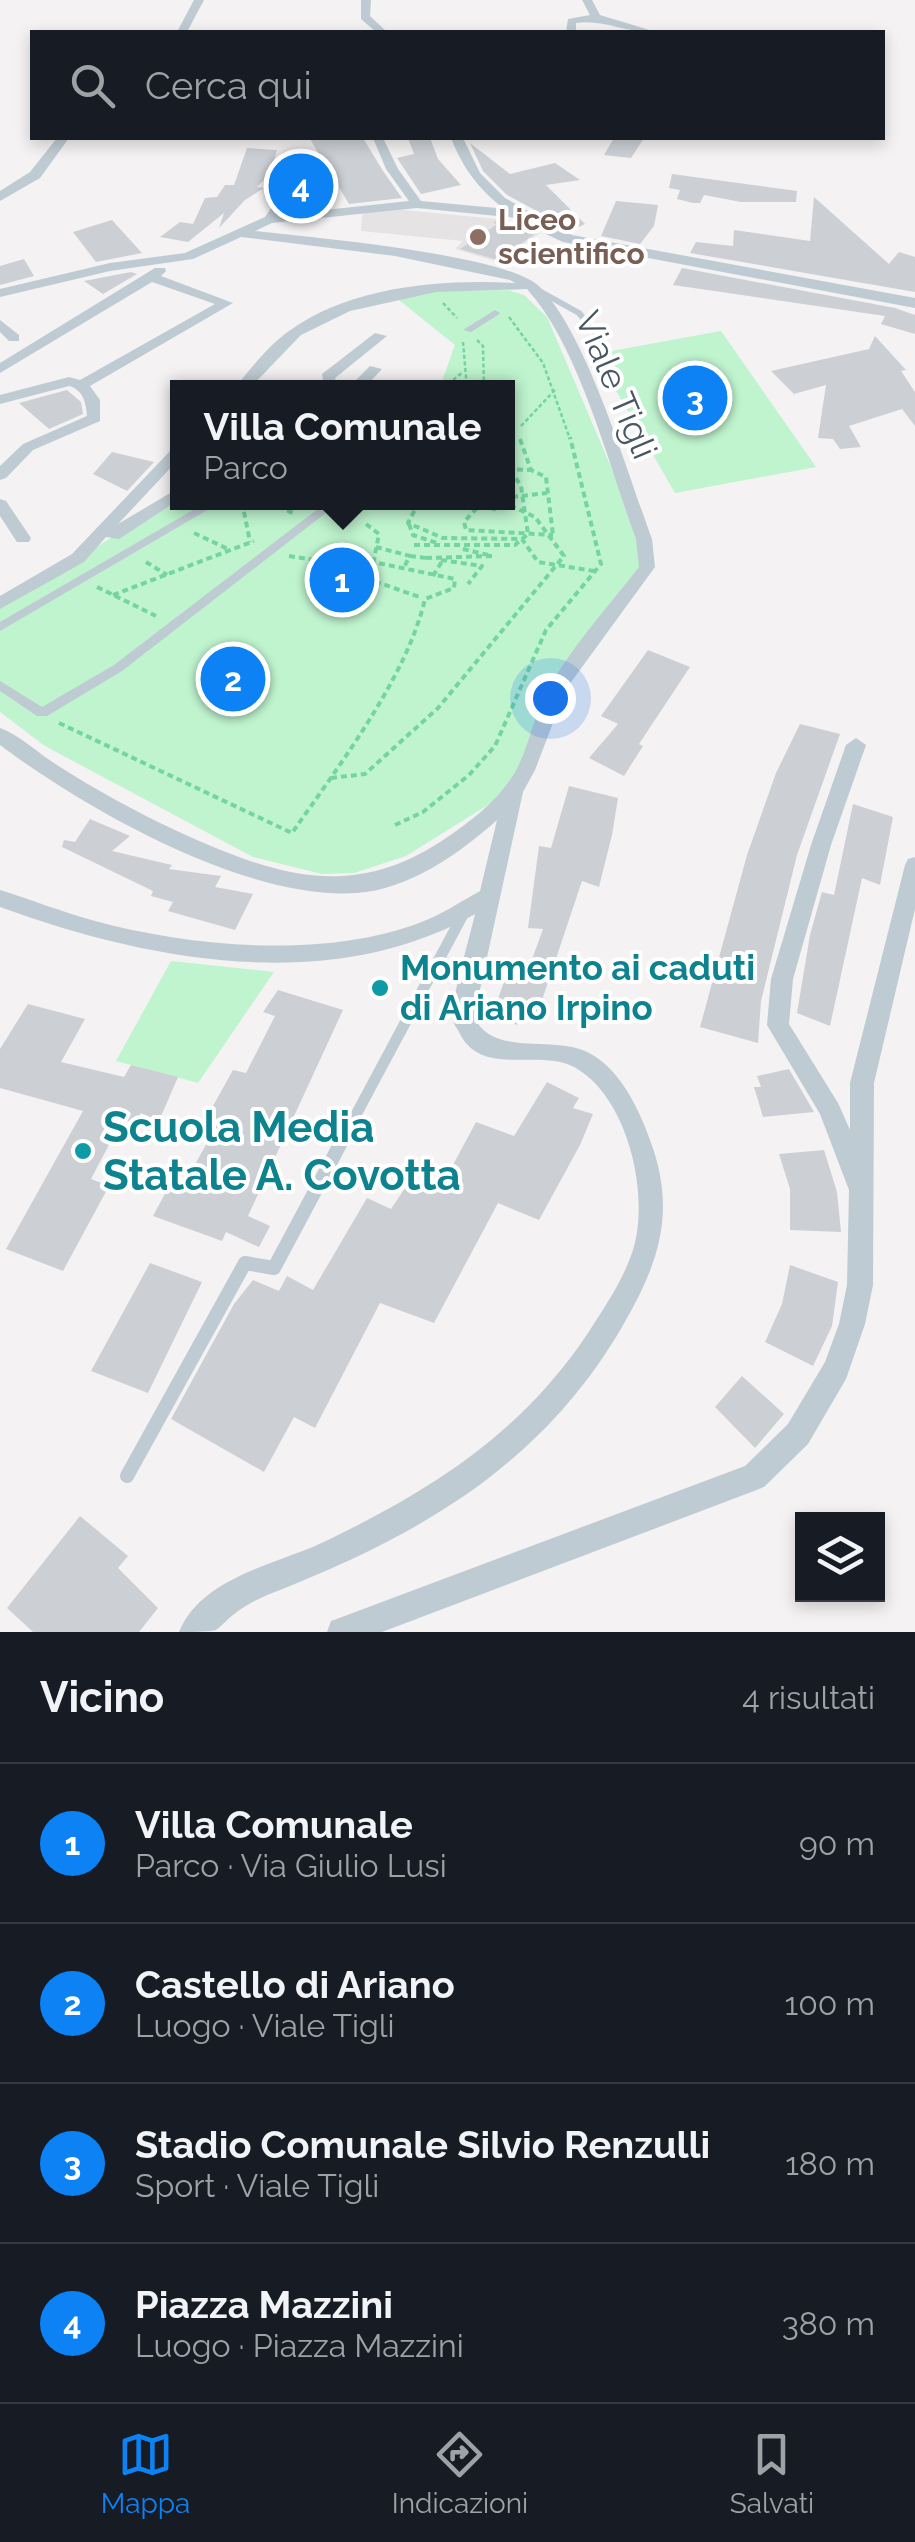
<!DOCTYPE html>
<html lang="it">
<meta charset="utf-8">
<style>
body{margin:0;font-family:Raleway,sans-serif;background:#20242c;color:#f1f3f6}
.controls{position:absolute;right:30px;bottom:30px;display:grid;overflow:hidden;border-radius:0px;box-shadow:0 5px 15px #0003}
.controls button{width:90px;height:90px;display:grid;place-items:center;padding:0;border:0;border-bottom:2px solid #363941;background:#171b24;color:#f1f3f6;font:50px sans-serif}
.you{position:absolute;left:550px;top:698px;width:35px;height:35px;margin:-25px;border:8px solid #fff;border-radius:50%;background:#1a73e8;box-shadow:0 0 0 15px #1a73e833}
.badge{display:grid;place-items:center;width:65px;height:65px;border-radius:50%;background:#0c82f4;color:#fff;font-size:32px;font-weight:700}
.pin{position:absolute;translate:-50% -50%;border:5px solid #fff;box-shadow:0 2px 10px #0006}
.popup{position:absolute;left:170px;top:380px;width:345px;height:130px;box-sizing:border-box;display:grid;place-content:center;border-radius:0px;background:#171b24;filter:drop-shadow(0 2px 8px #0005);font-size:32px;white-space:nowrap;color:#9ea1a6}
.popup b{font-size:38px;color:#f1f3f6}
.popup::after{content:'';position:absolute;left:50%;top:100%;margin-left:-20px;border:20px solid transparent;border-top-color:#171b24}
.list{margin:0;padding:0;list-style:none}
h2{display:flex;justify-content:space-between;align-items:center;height:130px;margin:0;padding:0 40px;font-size:42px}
h2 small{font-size:32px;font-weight:400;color:#9ea1a6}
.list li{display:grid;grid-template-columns:65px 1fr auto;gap:30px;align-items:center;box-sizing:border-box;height:160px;padding:0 40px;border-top:2px solid #363941}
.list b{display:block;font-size:38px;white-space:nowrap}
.list p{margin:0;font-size:32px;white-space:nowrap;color:#9ea1a6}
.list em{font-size:32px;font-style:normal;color:#9ea1a6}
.icon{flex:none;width:55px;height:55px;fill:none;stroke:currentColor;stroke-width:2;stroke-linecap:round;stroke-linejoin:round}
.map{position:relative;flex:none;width:915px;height:1632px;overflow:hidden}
.search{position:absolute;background:#171b24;box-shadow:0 5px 15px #0003;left:30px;right:30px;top:30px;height:110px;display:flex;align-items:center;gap:25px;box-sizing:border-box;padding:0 35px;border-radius:0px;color:#9ea1a6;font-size:38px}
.sheet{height:770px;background:#171b24}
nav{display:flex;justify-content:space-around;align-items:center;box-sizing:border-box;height:140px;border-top:2px solid #363941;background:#171b24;font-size:28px;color:#9ea1a6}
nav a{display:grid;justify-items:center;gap:5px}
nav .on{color:#0c82f4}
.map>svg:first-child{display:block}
</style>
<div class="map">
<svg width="915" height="1632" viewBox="0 0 915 1632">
<rect width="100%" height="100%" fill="#f4f2f2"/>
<path fill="#e6e3e4" d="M404,210L497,219L540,233L498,262L455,249L463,241L361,231L362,215L370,211Z"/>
<path fill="#bff4cf" d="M508,290L524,295L547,317L649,556L589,638L504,795L406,856L354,873L322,874L253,857L45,746L0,712V608L177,496V502H507V388L433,387L441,384L455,345L399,300L431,291Z
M721,331L816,467L675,493L595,354Z
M171,961L274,972L198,1083L116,1061Z"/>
<path fill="#ccd0d5" d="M363,138L383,171L402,198L349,204L310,139Z
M408,138H430L438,159L461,185L421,194L397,158L414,154Z
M614,138H644L631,158L604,155Z
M470,143L510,174L555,163L580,180L546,185L585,224L572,230L507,195L483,171Z
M247,148L277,150L270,174L257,187L264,188L245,200L219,228L224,213L188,242L160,237L180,222L193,224L205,198L217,197L225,185H234Z
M672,174L797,191L796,202H741L704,195L700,203H693L677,199L680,190L669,188Z
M814,197L889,264L899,252L915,257V292L690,253L696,242L733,246L734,230L810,241Z
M616,201L658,205L654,226L640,244L601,236Z
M112,220L142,253L96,262L73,232Z
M494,221L536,233L498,260L460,249L496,225Z
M24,259L34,276L0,285V266Z
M682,268L895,308L915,315V334L881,324L885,316L673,285Z
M131,272L137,274L103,294L84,281Z
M875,336L906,370L901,371L915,392V426L902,409L849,426L861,447L840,449L833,439L818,438L826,385L794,394L771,371L869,349Z
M67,390L81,402L83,414L49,429L19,403Z
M112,452L154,462L127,491L93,474Z
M648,650L690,667L639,744L643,746L624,776L589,758L618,724L601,716Z
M800,724L840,734L797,855L761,1001L758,1043L700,1027L747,855L776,773Z
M569,786L618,798L612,835L599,887L582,881L535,1021L522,1016L517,1025L493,1013L507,973L526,976L543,929L528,928L539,846L551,848Z
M853,804L893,817L880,885L862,878L830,1026L797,1013L810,935L822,892L834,895Z
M90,819L130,836L112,851L172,865L169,869L221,876L215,887L253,894L235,930L168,911L173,902L151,896L153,891L62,847L64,840L75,842Z
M278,990L343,1010L248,1216L270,1226L259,1247L226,1232L222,1241L153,1216L168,1188L179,1193L217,1125L204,1122L233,1070L246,1073L275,1016L263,1012Z
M28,1004L85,1019L61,1062L124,1077L131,1065L178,1077L159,1121L141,1113L135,1123L122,1120L91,1179L109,1186L63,1271L6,1249L83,1111L0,1088V1049Z
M789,1069L814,1112L763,1117L754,1087H761L757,1076Z
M547,1082L579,1098L573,1108L593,1114L580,1145L539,1220L498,1203L434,1323L380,1303L315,1428L294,1417L264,1472L171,1419L234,1304L253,1280L279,1291L287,1276L313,1290L367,1198L391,1209L411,1179L439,1191L476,1122L514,1136Z
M824,1150L837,1192L841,1232L790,1230V1189L779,1154Z
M150,1263L202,1282L148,1393L91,1371Z
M790,1265L838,1282L832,1326L813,1366L765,1342L782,1304Z
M742,1376L784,1414L755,1448L715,1407Z
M80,1516L128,1556L118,1568L158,1608L139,1632H33L7,1608Z"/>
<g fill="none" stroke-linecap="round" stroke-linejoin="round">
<path stroke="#74d59e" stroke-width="2.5" stroke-dasharray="4 2.5" stroke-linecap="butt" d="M443,303L457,318
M509,317L543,363L570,439
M477,340L483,346L484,388
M463,342L467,388
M443,388L463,372
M521,426L555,390"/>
<path stroke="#74d59e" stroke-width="4" stroke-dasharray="6 4" stroke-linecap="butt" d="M520,439L531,470L546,477L553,535
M507,469L531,470
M512,497L547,493
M242,502L250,542
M269,502L295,514
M419,502L408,523L443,538L522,539L538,562L594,571
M471,502L497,510L512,500L507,490
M416,508L466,502
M477,508L464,522L466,530L553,535
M366,524L379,534L370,579
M409,524L413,535L440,544
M194,533L230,550
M414,545H515L528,534L521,486L510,469
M376,547L410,556L403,569
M289,556L315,560L422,598
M410,556L427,558
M426,558L492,556L459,548
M441,560L482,566L468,584
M146,562L167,575
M433,576L443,560
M97,587L156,616
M113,595L254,541
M59,723L292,833C338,767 407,677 425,599L454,588L455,579L373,562
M331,778L365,774L438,708L564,556L535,517L509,505
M395,825L423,812L469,775L495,746L546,630L601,564L570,437"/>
<path stroke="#bfcbd2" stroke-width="6" d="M534,288L579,313L607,347"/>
<path stroke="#bfcbd2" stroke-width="11" d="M343,1139L466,909"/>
<path stroke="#bfcbd2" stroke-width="14" d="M127,1476L245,1263L274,1268L344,1137"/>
<path fill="#bfcbd2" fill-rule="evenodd" d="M495,310L500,313L498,315L471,332L463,330Z
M207,502H221L0,631V622Z
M327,502H340L122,671L47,716H37L0,691V681L42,707L114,665Z"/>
<path fill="#bfcbd2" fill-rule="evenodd" d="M582,0H592L600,15L656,32C628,34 604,19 576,23V32H566L568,19L590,15Z
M373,138H383L398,169L421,201L517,210L523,214L517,218L417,208L272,223L255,231C308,237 507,254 540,287C588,336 627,472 652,539L655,567L566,689L535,770L523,792L474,1017C494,1059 555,1033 591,1054C621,1071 639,1109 650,1140C677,1212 659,1263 622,1327C542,1464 423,1533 280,1590C263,1596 247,1604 233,1615C227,1619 222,1626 216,1630C207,1632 189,1632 179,1632C202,1575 281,1564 330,1539C435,1488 522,1432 588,1333C604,1308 622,1282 632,1253C651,1198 629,1099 576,1068C539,1047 481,1079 459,1032C456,1027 453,1023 452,1018C450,1005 471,932 475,914C331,996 148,961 0,907V890C32,900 62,912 95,921C191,947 324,959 419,923C441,915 460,902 480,891L497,820C459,854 408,890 356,893C245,900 87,810 0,745V728C20,735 39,754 57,765C96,790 136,812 177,831C276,876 353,903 449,836C471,821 495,802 510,780C529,753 532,717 548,689C573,645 608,607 639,567L636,539C608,464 580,348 527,289L436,292L350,311L301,335L250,388H235C251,368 268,346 289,331C351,286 442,279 515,283L510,280L395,256L241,237L193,259L110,271L0,297V289L110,263L185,253L265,217L306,156L310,155L316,158L278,215L409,201L386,169Z
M155,268H165L166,271L161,276L233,303L90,386L100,400V421L33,450L6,478L0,480V466L23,444L87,416C86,402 83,390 69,386L0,404V395L69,377L80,380L215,304L152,282L0,373V363Z
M0,320L19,335V341H9L0,332Z
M375,333L387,336L335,378L338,388H324L322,374Z
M370,366L382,369L364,388H348Z
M177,447V461L118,524L177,489V501L119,539L106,537L84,562L0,609V596L72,554L172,449Z
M0,499L6,501L31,538L29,542H17L0,516Z
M856,738L866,745L831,845L793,979L789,1024L838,1103L850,1130V1083L905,865L908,859L915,857V909L874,1083L873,1285L865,1324L846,1379L808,1444L764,1487L754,1491L382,1632H327L331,1621L342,1617L745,1466L788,1424L825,1362L839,1324L847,1285L849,1190L820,1114L767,1025L771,979L811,845L846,745Z"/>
<path fill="#bfcbd2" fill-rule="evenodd" d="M194,0H204L187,32H177Z
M361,0H371L370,16L387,32H376L361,19Z
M57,138H69L40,178L0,201V191L30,172Z
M451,138H463L480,173L505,198L572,235L915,298V308L563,242C511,218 472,193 451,138Z"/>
</g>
<circle fill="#8d6e63" stroke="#fff" stroke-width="4" cx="478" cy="237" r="10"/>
<g fill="#0f9aa8" stroke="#fff" stroke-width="4">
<circle cx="380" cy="988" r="10"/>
<circle cx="83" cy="1151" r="10"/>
</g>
<g text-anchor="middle" stroke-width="8" stroke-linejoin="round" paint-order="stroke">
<g font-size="30" font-weight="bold" fill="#785e54" stroke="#fff" text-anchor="start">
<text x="498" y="230">Liceo<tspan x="498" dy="34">scientifico</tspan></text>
</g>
<g font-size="35" fill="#485762" stroke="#fff">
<text transform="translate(616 385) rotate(67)" y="12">Viale Tigli</text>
</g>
<g font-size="35" font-weight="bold" fill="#0d838f" stroke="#fff" text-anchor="start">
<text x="400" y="980">Monumento ai caduti<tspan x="400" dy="40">di Ariano Irpino</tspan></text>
</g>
<g font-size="42" font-weight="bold" fill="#0d838f" stroke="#fff" text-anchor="start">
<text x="103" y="1142">Scuola Media<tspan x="103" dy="48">Statale A. Covotta</tspan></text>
</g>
</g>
</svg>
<div class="controls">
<button><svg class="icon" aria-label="layers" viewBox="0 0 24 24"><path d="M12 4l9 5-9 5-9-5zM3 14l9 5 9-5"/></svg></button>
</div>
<div class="you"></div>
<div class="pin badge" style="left:342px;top:580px">1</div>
<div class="popup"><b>Villa Comunale</b>Parco</div>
<div class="pin badge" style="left:233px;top:679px">2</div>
<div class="pin badge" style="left:695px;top:398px">3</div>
<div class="pin badge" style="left:301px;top:186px">4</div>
<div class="search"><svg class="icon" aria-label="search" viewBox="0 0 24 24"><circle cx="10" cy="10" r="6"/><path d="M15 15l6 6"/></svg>Cerca qui</div>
</div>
<section class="sheet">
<h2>Vicino<small>4 risultati</small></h2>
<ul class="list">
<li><span class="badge">1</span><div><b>Villa Comunale</b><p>Parco · Via Giulio Lusi</p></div><em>90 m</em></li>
<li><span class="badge">2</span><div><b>Castello di Ariano</b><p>Luogo · Viale Tigli</p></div><em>100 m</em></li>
<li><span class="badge">3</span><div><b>Stadio Comunale Silvio Renzulli</b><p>Sport · Viale Tigli</p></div><em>180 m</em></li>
<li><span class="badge">4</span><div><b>Piazza Mazzini</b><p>Luogo · Piazza Mazzini</p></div><em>380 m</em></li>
</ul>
</section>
<nav>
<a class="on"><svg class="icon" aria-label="map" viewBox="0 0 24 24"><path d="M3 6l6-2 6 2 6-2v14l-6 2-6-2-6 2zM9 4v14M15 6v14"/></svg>Mappa</a>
<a><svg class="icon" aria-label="directions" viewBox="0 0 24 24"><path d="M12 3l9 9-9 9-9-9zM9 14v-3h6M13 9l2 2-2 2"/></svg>Indicazioni</a>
<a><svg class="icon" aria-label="saved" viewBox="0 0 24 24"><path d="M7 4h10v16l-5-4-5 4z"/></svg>Salvati</a>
</nav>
